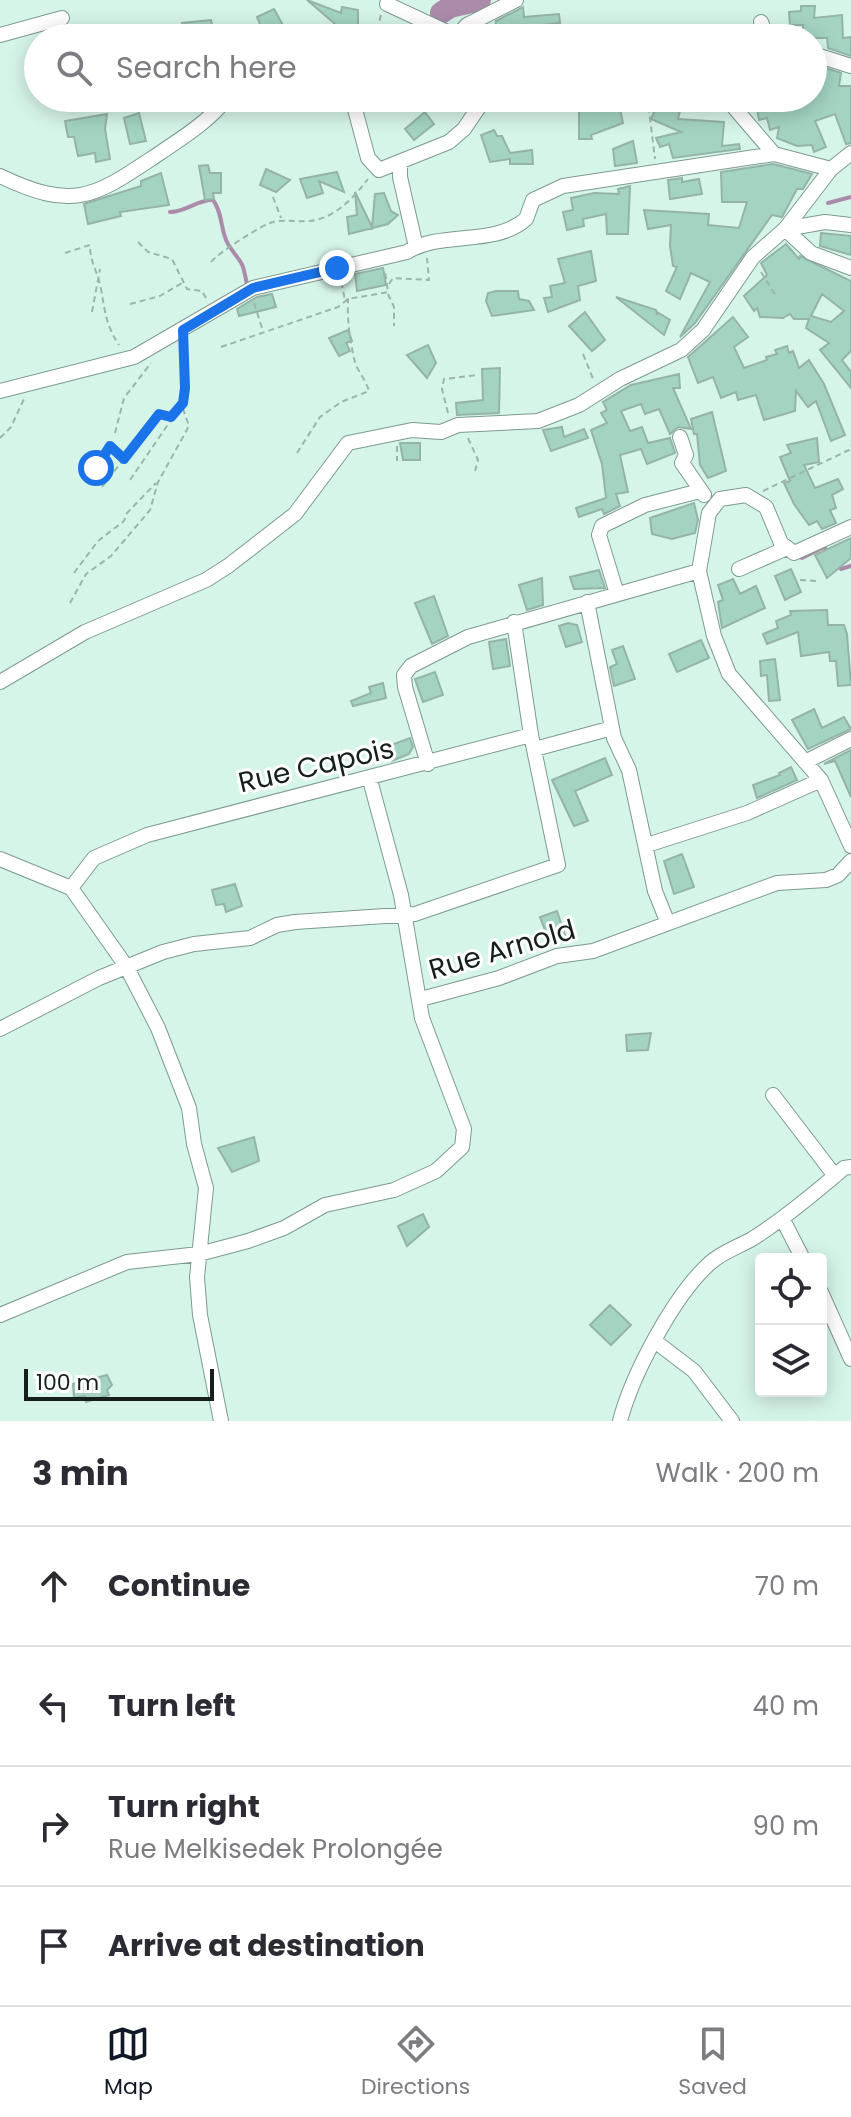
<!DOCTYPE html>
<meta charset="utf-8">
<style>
body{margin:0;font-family:Poppins,sans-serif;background:#f2f2f3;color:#2b2b33}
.controls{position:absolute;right:24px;bottom:24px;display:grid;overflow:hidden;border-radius:8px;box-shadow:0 4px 20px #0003}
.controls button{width:72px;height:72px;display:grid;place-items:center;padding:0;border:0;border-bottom:2px solid #e1e1e2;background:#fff;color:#2b2b33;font:40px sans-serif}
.scale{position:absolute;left:24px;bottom:20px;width:190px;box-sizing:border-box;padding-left:8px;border:4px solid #15201c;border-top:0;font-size:22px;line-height:28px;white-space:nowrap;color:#15201c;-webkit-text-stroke:6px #fff;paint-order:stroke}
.stop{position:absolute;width:24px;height:24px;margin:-18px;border:6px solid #1a73e8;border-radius:50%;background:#fff}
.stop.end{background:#1a73e8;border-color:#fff;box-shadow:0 2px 8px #0008}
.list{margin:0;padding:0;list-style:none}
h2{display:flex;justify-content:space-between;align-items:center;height:104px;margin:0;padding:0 32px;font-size:34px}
h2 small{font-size:26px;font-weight:400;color:#7c7c81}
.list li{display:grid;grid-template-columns:52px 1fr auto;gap:24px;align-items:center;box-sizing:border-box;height:120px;padding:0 32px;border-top:2px solid #e1e1e2}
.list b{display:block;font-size:30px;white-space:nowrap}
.list p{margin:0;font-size:26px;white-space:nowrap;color:#7c7c81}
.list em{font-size:26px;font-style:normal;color:#7c7c81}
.icon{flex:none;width:44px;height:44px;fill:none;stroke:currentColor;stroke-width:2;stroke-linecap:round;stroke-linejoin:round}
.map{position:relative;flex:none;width:851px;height:1421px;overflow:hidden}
.search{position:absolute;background:#fff;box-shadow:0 4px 20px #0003;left:24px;right:24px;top:24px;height:88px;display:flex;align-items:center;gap:20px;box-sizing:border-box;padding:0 28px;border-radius:44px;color:#7c7c81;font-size:30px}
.sheet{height:584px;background:#fff}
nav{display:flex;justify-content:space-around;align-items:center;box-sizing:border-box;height:112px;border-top:2px solid #e1e1e2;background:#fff;font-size:22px;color:#7c7c81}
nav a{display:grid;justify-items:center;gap:4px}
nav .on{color:#111827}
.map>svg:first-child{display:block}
</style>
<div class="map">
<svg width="851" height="1421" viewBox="0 0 851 1421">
<rect width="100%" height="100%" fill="#d6f5e9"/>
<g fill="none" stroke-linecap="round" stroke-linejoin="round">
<path stroke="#ab8baa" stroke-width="4" d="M828,203L851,197
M170,212C187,212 198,199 213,200C223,213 220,230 228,244C242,266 242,257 247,285
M802,558L824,547L827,551
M838,564L841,569L851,566"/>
<path stroke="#ab8baa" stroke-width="22" d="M441,13L450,7L480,0"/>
</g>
<path fill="#a3d4c2" stroke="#96b3a8" stroke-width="2" fill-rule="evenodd" d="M307,0L341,13L342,7L358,10V34L349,36Z
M801,6H815L814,18L842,15L843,38L851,37V56L828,48L827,38H803V25H790L789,12L801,11Z
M523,7L524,17L559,14L560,23L518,28V38H494L496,21Z
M274,9L285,29L266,38L257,17Z
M211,20L214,32L184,38L182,23Z
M813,64L841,73L839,86H851V143L846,144L835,114L815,121L826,147L814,152L812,145L797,146L777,138L779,127L770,130L767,118L759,120L755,98H780L781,102L813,98Z
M579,98H612V106L619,104L623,123L591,135L592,139H579Z
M660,98H683L678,119L724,122L722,146L739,144L740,149L673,158L669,144L660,147L656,138L681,132L651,119Z
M425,112L434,124L414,140L405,129Z
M139,113L146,141L130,144L124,118Z
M107,114L105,129L110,159L96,162L95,153L78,156L74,137H68L65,121Z
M494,130L497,136H502L510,153L532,150L533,164H510V159L490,162L481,135Z
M633,141L637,163L615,166L613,149Z
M773,164L812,174L803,189H797L782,217L772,215L695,323L680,337L710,282L691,273L680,299L666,291L677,267L673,266L670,246L671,225L648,229L644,210L709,214L708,225L739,228L747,202H722L721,172Z
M208,165L210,173H221V193H213L214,199L205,200L199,166Z
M266,169L290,180L276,192L260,185Z
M337,172L344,192L319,181L323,193L307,198L300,179Z
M161,173L169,205L120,212L121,216L88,224L84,204L141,186V181Z
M682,178V182L699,179L702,194L670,199L668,180Z
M630,186L628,234H607L606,214L583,219L584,226L567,230L563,212L573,210L571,198L594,193L619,194L618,189Z
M355,192L372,227L375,194L384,193L391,211L398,215L388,224L349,234L347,217L357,215Z
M821,233L851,236V255L820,246Z
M786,244L799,259L800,256L851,281V351L842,360L851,372V388L820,350L829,343L806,328L809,319H794L790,314L783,318L760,317L757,308L754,311L744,296L767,275L761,263ZM822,294L844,311L831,322L811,316Z
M591,251L596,281L578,286L580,300L548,312L544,298L552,297L550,286L565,283L558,259Z
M383,268L386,285L357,291L355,274Z
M496,291H518L519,299L529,301L534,310L492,316L486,301L488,293Z
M272,294L276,307L239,316L237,309L257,297Z
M616,297L656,310L657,315V312L670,320L664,335Z
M585,312L605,340L592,351L569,326Z
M733,317L748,337L734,347L744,368L767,360L766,357L777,354L775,350L787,346L789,353L793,351L799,368L809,360L824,384L845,435L831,441L816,401L808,407L796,391L795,411L764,420L756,395L738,400L736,392L721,398L713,377L698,383L688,357Z
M348,330L352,341L346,343L350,351L339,356L329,338Z
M428,345L436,363L427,378L407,355Z
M500,368L499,413L457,415L456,403L483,400L482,369Z
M679,374L680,388H673L691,429L678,427L670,434L659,409L645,414L641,404L621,411L630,431L642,427L648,443L670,438L675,453L647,464L641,449L620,455L628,492L616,494L620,506L604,514L602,509L579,517L576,508L606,498L602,464L591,430L607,423L601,413L607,410L603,402L631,385Z
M712,412L726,471L708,478L700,465L697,434H694L691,419Z
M562,427L564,437L584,429L588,438L551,451L543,430Z
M817,438L819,462L804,465L815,488L838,479L843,489L832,495L836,508L830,510L836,523L822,529L817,521L809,525L794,504L784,483L790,481L780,457L791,453L787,445Z
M400,443H420V460H403Z
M694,503L698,520L695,533L672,539L652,534L650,518Z
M851,538V558L827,578L815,555Z
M791,569L801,592L785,600L775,576Z
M599,570L605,588L574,589L570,577Z
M542,578L543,605L527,610L519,585Z
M733,579L740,594L756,586L765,608L722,628L718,602L723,600L718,585Z
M434,596L448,636L432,644L415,603Z
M827,610L828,625H844L847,634L851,685L838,686L836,661H830L829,652L801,656L798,632L767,644L763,634L778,628L776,621L791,615L790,611Z
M568,623L577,625L582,642L566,647L559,626Z
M506,639L510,666L493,669L489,642Z
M701,640L709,658L677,672L669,654Z
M623,646L635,679L614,686L610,667L617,664L612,650Z
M775,659L780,700L769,701L767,675L761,676L760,661Z
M435,672L443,695L423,702L415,679Z
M383,683L386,698L353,706L351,701L371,693L369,687Z
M814,709L822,728L844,717L851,729L808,749L792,720Z
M410,738L413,747L409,754L392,761L386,747Z
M851,750V797L835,761L824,764Z
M605,758L612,775L575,791L588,821L574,826L552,780Z
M791,767L797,780L757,798L753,785L780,775L779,773Z
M682,854L694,887L674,894L664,861Z
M235,884L242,906L226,912L224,904L216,905L212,890Z
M557,911L566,938L555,942L552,931L546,933L540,917Z
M651,1033L648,1050L627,1051L626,1035Z
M254,1137L259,1161L232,1172L218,1148Z
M423,1214L429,1227L407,1246L398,1226Z
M610,1305L631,1325L611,1345L590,1325Z
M107,1375L112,1385L107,1390L109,1395L86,1402L85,1396L74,1398L73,1384Z"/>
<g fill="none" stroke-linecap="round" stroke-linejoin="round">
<g stroke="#7d9a8f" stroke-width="16">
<path id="minor" d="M387,4L460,38
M761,22L767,38
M0,35L62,18
M457,36L467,25L516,0
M813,54L851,66
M352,98L368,158L379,170L449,142L464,129L485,98
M726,98L774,154L831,169
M400,162V177L416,247
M0,176C77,213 96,195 160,153C185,136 208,122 227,98
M785,229L811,253L851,268
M785,229L825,222L851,225
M0,391L134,357L253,288L407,252C442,230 494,247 526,219L533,200L563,186L774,154
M680,437L686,455L682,463L704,495
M851,527L794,553L781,543L766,507L746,495L720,499L709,513L699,571L714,636L729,674L821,780L851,846
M739,569L787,548
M617,594L599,535L602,526L645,505L700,491
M587,602L614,738L629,770L655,891L667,921
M0,682L85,632L206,580L228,566L295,514L348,443L412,430L441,432L458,425L538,421L579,405L620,379L681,350L703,330L753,257L785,229L831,169L851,153
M535,749L612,728
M805,762L851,739
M428,764L405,687L404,675L411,666L468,637L699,571
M647,845L747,813L821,780
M0,859L71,888L126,966L158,1028L189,1108L194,1144L206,1188L197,1277L200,1315L221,1421
M71,888L94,858L147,835L531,735
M421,999L499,978L557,956L593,951L777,883L826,880L838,875L851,861
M0,1029L99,978L163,952L194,944L250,938L277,925L295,922L415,914L558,865L531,735L514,622
M773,1095L835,1176
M782,1218L803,1259
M821,1292L851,1359
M0,1315L127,1262L199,1254L248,1241L284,1228L325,1205L394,1190L436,1171L462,1147L464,1129L422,1018L401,895L370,780
M656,1342L694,1371L732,1421
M620,1421C632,1375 674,1295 710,1263C722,1252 738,1247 752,1239C784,1219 815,1193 844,1168L851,1167"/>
</g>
<path stroke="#9cb5ab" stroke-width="2" stroke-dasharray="6 4" stroke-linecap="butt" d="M381,15L378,26L383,38
M655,98L649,110L655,159
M273,197L281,218
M138,242L148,252L172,259L187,289L202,291L206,298
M65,253L90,245C90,263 98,272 101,289C105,311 106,326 119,345
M211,262C218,253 263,224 273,222C285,219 296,222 309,221C335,219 354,197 368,179
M761,272L776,296
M389,284L393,278L429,280L427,258
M388,294L394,307V326
M254,303L263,331
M130,304L160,296L182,283
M92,312L100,269
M221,347L338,307L348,299L388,292L385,271
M583,354L594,381
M448,413L442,389L444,379L478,375
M115,433L124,398L151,363
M0,438L11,427L24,399
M468,438L478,460L475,471
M397,446V461
M297,453L320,417L341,402L369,391C366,380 358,372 355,362C350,343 347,319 348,299L345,300L341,281
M96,468L110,446L123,458
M130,480L182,404
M102,487L159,414L171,417
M763,491L849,450L851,445
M74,573L98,541L124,521L127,513L156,483
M800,580L818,581
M70,603L86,574L111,556L150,510L158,482L189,426L182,406L183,343"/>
<use href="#minor" stroke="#fff" stroke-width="14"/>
</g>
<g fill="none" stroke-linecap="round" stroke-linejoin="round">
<path stroke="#1a73e8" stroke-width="10" d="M96,468L110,446L124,459L159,414L171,417L183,403L185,388L183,330L253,288L337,268"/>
</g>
<g text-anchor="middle" stroke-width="6" stroke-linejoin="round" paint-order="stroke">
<g font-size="28" fill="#15201c" stroke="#fff">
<text transform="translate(316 765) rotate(-13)" y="10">Rue Capois</text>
<text transform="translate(502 949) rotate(-16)" y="10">Rue Arnold</text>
</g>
</g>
</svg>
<div class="controls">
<button><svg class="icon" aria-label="locate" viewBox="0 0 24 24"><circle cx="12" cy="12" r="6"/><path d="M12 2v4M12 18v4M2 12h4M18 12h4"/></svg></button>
<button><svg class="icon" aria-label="layers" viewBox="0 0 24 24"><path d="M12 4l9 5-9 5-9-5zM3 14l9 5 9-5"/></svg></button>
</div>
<div class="scale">100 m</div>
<div class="stop" style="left:96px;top:468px"></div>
<div class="stop end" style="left:337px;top:268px"></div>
<div class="search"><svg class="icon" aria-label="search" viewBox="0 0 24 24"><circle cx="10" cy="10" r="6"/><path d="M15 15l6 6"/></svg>Search here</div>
</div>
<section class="sheet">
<h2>3 min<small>Walk · 200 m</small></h2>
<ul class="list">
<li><svg class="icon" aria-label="ahead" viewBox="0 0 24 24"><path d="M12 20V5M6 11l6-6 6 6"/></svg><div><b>Continue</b></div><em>70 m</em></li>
<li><svg class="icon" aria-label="left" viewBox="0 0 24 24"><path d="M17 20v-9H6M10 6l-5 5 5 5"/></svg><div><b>Turn left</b></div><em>40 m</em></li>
<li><svg class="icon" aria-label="right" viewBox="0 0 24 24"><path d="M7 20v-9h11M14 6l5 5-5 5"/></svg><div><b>Turn right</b><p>Rue Melkisedek Prolongée</p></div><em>90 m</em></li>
<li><svg class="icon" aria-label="arrive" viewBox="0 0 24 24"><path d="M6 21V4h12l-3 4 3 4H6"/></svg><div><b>Arrive at destination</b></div></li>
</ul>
</section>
<nav>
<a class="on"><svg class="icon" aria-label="map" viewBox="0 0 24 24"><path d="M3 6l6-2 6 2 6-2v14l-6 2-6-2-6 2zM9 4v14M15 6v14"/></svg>Map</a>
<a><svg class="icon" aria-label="directions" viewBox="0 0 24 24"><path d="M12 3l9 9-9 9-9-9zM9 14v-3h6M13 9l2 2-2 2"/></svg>Directions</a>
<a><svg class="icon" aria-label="saved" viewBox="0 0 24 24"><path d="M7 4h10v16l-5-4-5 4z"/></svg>Saved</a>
</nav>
